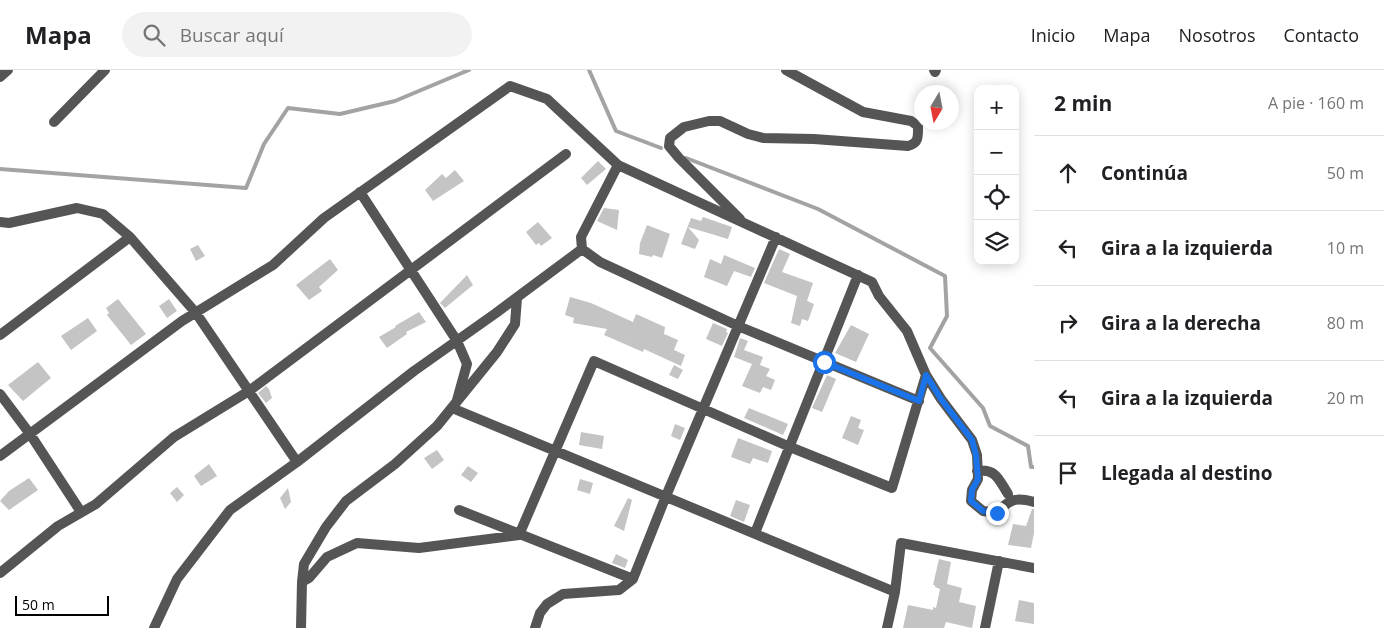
<!DOCTYPE html>
<html lang="es">
<meta charset="utf-8">
<style>
body{margin:0;font-family:"Open Sans",sans-serif;background:#f2f2f2;color:#202124}
.controls{position:absolute;right:15px;top:15px;display:grid;overflow:hidden;border-radius:10px;box-shadow:0 2px 12px #0003}
.controls button{width:45px;height:45px;display:grid;place-items:center;padding:0;border:0;border-bottom:1px solid #e0e0e0;background:#fff;color:#202124;font:25px sans-serif}
.compass{position:absolute;left:914px;top:15px;width:45px;height:45px;border-radius:50%;background:#fff;box-shadow:0 2px 12px #0003;rotate:190deg}
.scale{position:absolute;left:15px;bottom:12px;width:94px;box-sizing:border-box;padding-left:5px;border:2px solid #000;border-top:0;font-size:14px;line-height:18px;white-space:nowrap;color:#000;-webkit-text-stroke:4px #fff;paint-order:stroke}
.stop{position:absolute;width:15px;height:15px;margin:-11px;border:4px solid #1a73e8;border-radius:50%;background:#fff}
.stop.end{background:#1a73e8;border-color:#fff;box-shadow:0 1px 5px #0008}
.list{margin:0;padding:0;list-style:none}
h2{display:flex;justify-content:space-between;align-items:center;height:65px;margin:0;padding:0 20px;font-size:21px}
h2 small{font-size:16px;font-weight:400;color:#757577}
.list li{display:grid;grid-template-columns:32px 1fr auto;gap:15px;align-items:center;box-sizing:border-box;height:75px;padding:0 20px;border-top:1px solid #e0e0e0}
.list b{display:block;font-size:19px;white-space:nowrap}
.list em{font-size:16px;font-style:normal;color:#757577}
.icon{flex:none;width:28px;height:28px;fill:none;stroke:currentColor;stroke-width:2;stroke-linecap:round;stroke-linejoin:round}
.map{position:relative;flex:none;width:1034px;height:558px;overflow:hidden}
header{display:flex;align-items:center;gap:30px;box-sizing:border-box;height:70px;padding:0 25px;background:#fff;border-bottom:1px solid #e0e0e0}
header strong{font-size:24px}
nav{display:flex;gap:28px;margin-inline-start:auto;font-size:18px}
.search{width:350px;height:45px;background:#f2f2f2;display:flex;align-items:center;gap:12px;box-sizing:border-box;padding:0 18px;border-radius:28px;color:#757577;font-size:19px}
main{display:flex}
aside{flex:1;background:#fff}
.map>svg:first-child{display:block}
</style>
<header>
<strong>Mapa</strong>
<div class="search"><svg class="icon" aria-label="search" viewBox="0 0 24 24"><circle cx="10" cy="10" r="6"/><path d="M15 15l6 6"/></svg>Buscar aquí</div>
<nav><a>Inicio</a><a>Mapa</a><a>Nosotros</a><a>Contacto</a></nav>
</header>
<main>
<div class="map">
<svg width="1034" height="558" viewBox="0 0 1034 558">
<rect width="100%" height="100%" fill="#fff"/>
<g fill="none" stroke-linecap="round" stroke-linejoin="round">
<path stroke="#a3a3a3" stroke-width="4" d="M589,0L616,61L661,78
M686,88L818,139L945,206L947,246L930,278L983,338L990,356L1028,376L1031,397H1034
M0,99L246,118L264,74L288,38L340,44L395,31L469,0"/>
</g>
<path fill="#c4c4c4" d="M598,91L606,99L587,115L581,108Z
M455,100L464,111L433,131L425,120L442,104L446,108Z
M604,138L619,140L617,160L597,151Z
M703,147L732,157L728,169L688,157L699,170L695,179L681,174L691,148L701,151Z
M538,152L552,168L541,176L539,173L536,175L526,162Z
M647,155L670,164L662,188L653,185L652,187L639,184L640,173Z
M198,175L205,186L196,191L190,179Z
M779,179L790,184L782,202L813,213L807,231L814,234L808,251L802,249L800,256L791,253L797,226L764,213Z
M724,185L755,198L751,207L734,201L727,216L704,207L710,189L721,194Z
M330,189L338,200L319,217L322,221L309,230L296,215Z
M467,205L473,215L445,238L440,233Z
M570,227L591,233L633,252L636,244L665,257L664,264L678,270L674,280L685,285L681,296L644,279L643,282L604,265L607,259L573,253L574,248L565,245Z
M118,229L146,264L131,275L107,245L109,243L106,238Z
M169,229L177,241L167,248L159,236Z
M419,242L426,252L406,262L407,264L387,278L379,267L396,257L395,256Z
M88,248L97,261L71,280L61,266Z
M713,253L727,259L726,262L728,263L722,276L706,269Z
M851,255L869,264L856,292L835,283Z
M740,268L748,271L744,280L763,287L760,295L770,299L766,306L775,310L771,320L763,317L760,323L742,316L752,294L734,287Z
M38,292L51,308L23,331L8,315Z
M674,295L683,300L678,309L669,305Z
M827,305L836,309L822,342L812,338Z
M266,316L269,319L272,328L266,333L258,323Z
M749,338L788,354L783,365L744,348Z
M851,346L861,350L858,358L864,360L858,375L842,368Z
M675,354L685,358L680,370L671,366Z
M581,362L604,366L602,379L579,375Z
M738,368L772,381L768,393L753,388L750,394L731,387Z
M437,380L444,390L432,399L424,388Z
M209,394L217,406L201,416L194,406Z
M468,396L478,403L471,412L461,405Z
M29,408L38,420L9,440L0,431L9,421Z
M580,409L593,413L590,424L577,420Z
M177,417L184,425L177,432L170,423Z
M288,418L291,432L285,439L280,428Z
M628,428L632,430L624,461L614,456Z
M736,430L750,435L744,452L730,446Z
M1032,439H1034V463L1031,478L1008,475L1013,454L1026,456Z
M616,484L628,490L625,498L612,493Z
M939,489L951,492L947,514L962,518L959,532L976,536L972,558L946,552L944,558H903L908,535L933,540V537L936,538L940,519L935,517V515H933Z
M1019,530L1034,533V554L1015,551Z"/>
<g fill="none" stroke-linecap="round" stroke-linejoin="round">
<path stroke="#555" stroke-width="10" d="M934,0L935,2L936,0
M0,7L8,0
M54,52L105,0
M618,95L581,167L582,179L600,192L738,256L919,331
M360,122L457,271L467,294L457,330
M740,149L679,88L669,76L670,68L684,57L709,51H720L748,64L763,68L814,69L908,76C919,73 918,67 918,56L911,51L863,42L786,0
M0,152L9,153L77,138L103,144L130,167L196,243L297,392
M0,265L130,167
M0,324L30,364L81,442
M452,338L895,522
M0,386L182,251L273,195L324,148L510,16L547,29L618,95L872,212L879,226L907,261L926,305L941,329L972,370L977,385L978,409L972,420L971,431L983,441L997,443C1009,429 1016,427 1034,432
M977,401C996,398 999,410 1008,424
M459,440L633,509
M755,463L858,205
M0,503L58,456L96,434L174,367L249,321L566,84
M302,512L304,494L326,457L346,431L395,394L437,356L497,282L515,254L517,228
M154,558L177,509L230,440L297,392L414,301L496,243L582,179
M301,558L302,512L309,508L327,487L357,473L419,478L519,465L594,291L790,377L892,418L926,305
M535,558L540,543L547,534L563,524L619,520L633,509L666,426L776,167
M887,558L895,522L901,473L1034,498
M985,558L999,491"/>
</g>
<g fill="none" stroke-linecap="round" stroke-linejoin="round">
<path stroke="#1a73e8" stroke-width="6" d="M824,292L919,331L926,305L941,329L972,370L976,385L978,409L972,420L971,431L983,441L997,443"/>
</g>
</svg>
<div class="controls">
<button>+</button>
<button>−</button>
<button><svg class="icon" aria-label="locate" viewBox="0 0 24 24"><circle cx="12" cy="12" r="6"/><path d="M12 2v4M12 18v4M2 12h4M18 12h4"/></svg></button>
<button><svg class="icon" aria-label="layers" viewBox="0 0 24 24"><path d="M12 4l9 5-9 5-9-5zM3 14l9 5 9-5"/></svg></button>
</div>
<svg class="compass" viewBox="-18 -18 36 36"><path d="M0-13l5 13h-10z" fill="#e53935"/><path d="M0 13l5-13h-10z" fill="#757577"/></svg>
<div class="scale">50 m</div>
<div class="stop" style="left:824px;top:292px"></div>
<div class="stop end" style="left:997px;top:443px"></div>
</div>
<aside>
<h2>2 min<small>A pie · 160 m</small></h2>
<ul class="list">
<li><svg class="icon" aria-label="ahead" viewBox="0 0 24 24"><path d="M12 20V5M6 11l6-6 6 6"/></svg><div><b>Continúa</b></div><em>50 m</em></li>
<li><svg class="icon" aria-label="left" viewBox="0 0 24 24"><path d="M17 20v-9H6M10 6l-5 5 5 5"/></svg><div><b>Gira a la izquierda</b></div><em>10 m</em></li>
<li><svg class="icon" aria-label="right" viewBox="0 0 24 24"><path d="M7 20v-9h11M14 6l5 5-5 5"/></svg><div><b>Gira a la derecha</b></div><em>80 m</em></li>
<li><svg class="icon" aria-label="left" viewBox="0 0 24 24"><path d="M17 20v-9H6M10 6l-5 5 5 5"/></svg><div><b>Gira a la izquierda</b></div><em>20 m</em></li>
<li><svg class="icon" aria-label="arrive" viewBox="0 0 24 24"><path d="M6 21V4h12l-3 4 3 4H6"/></svg><div><b>Llegada al destino</b></div></li>
</ul>
</aside>
</main>
